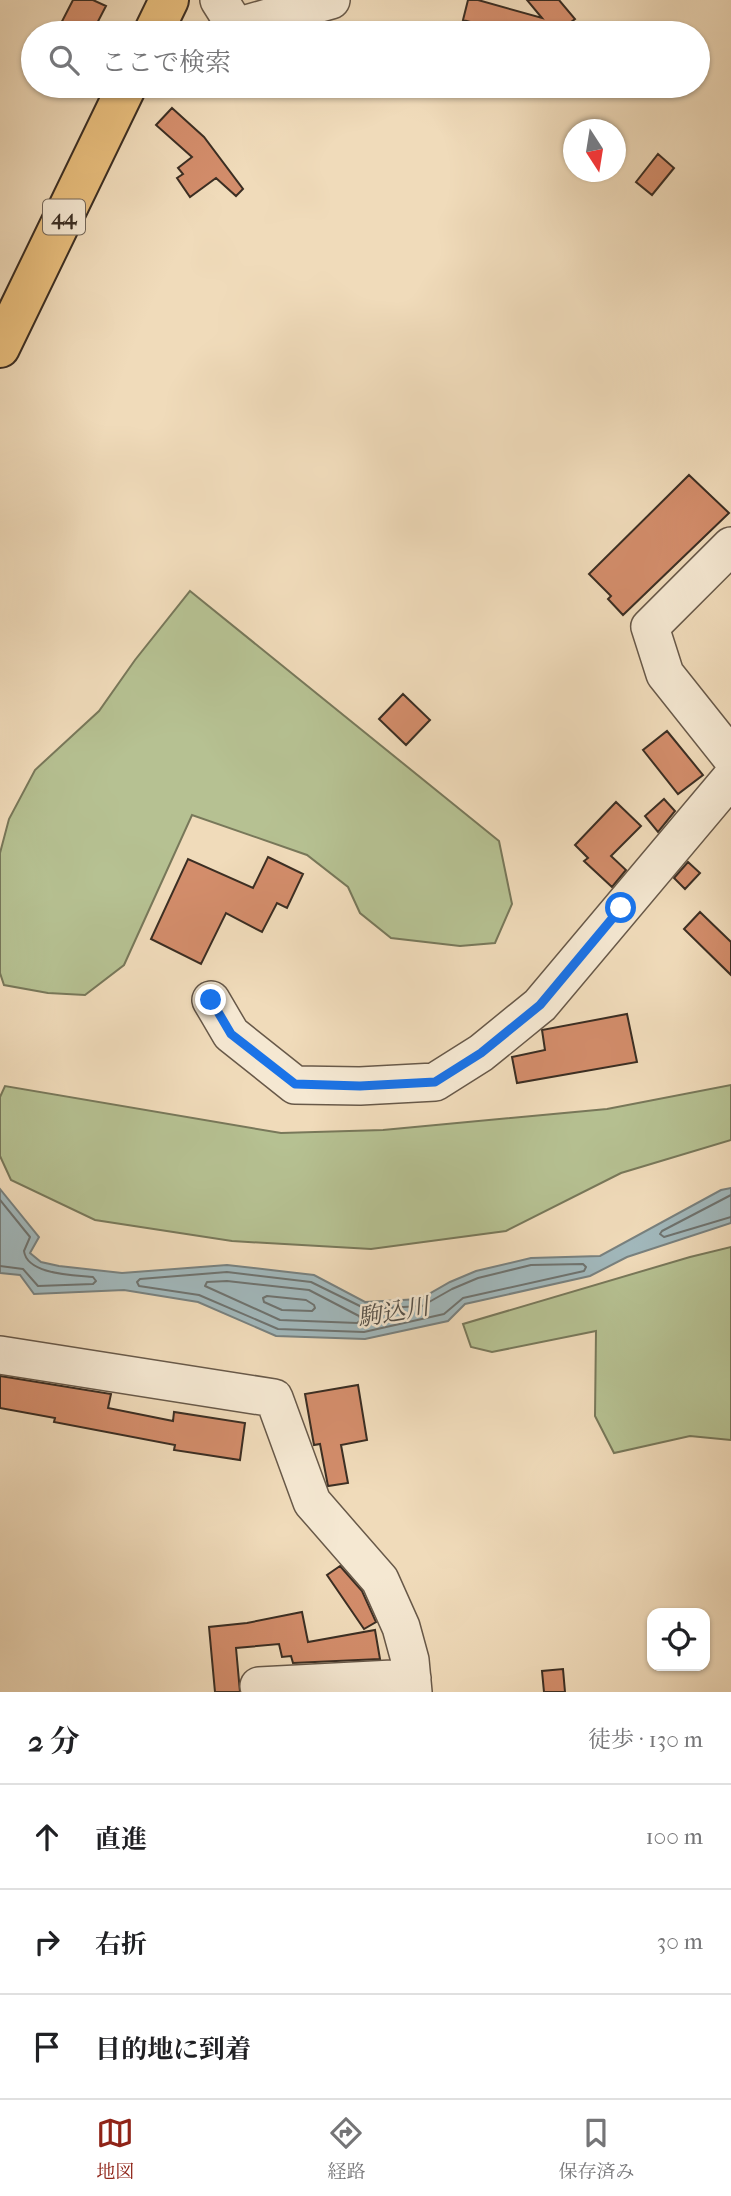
<!DOCTYPE html>
<html lang="ja">
<meta charset="utf-8">
<style>
body{margin:0;font-family:"IM FELL French Canon","Noto Serif JP",serif;background:#f2f2f2;color:#202124}
.controls{position:absolute;right:21px;bottom:21px;display:grid;overflow:hidden;border-radius:14px;box-shadow:0 2px 5px #0004}
.controls button{width:63px;height:63px;display:grid;place-items:center;padding:0;border:0;border-bottom:2px solid #e0e0e0;background:#fff;color:#202124;font:35px sans-serif}
.compass{position:absolute;left:563px;top:119px;width:63px;height:63px;border-radius:50%;background:#fff;box-shadow:0 2px 5px #0004;rotate:168deg}
.stop{position:absolute;width:21px;height:21px;margin:-16px;border:5px solid #1a73e8;border-radius:50%;background:#fff}
.stop.end{background:#1a73e8;border-color:#fff;box-shadow:0 2px 7px #0008}
.list{margin:0;padding:0;list-style:none}
h2{display:flex;justify-content:space-between;align-items:center;height:91px;margin:0;padding:0 28px;font-size:30px}
h2 small{font-size:23px;font-weight:400;color:#757577}
.list li{display:grid;grid-template-columns:46px 1fr auto;gap:21px;align-items:center;box-sizing:border-box;height:105px;padding:0 28px;border-top:2px solid #e0e0e0}
.list b{display:block;font-size:26px;white-space:nowrap}
.list em{font-size:23px;font-style:normal;color:#757577}
.icon{flex:none;width:38px;height:38px;fill:none;stroke:currentColor;stroke-width:2;stroke-linecap:round;stroke-linejoin:round}
.map{position:relative;flex:none;width:731px;height:1692px;overflow:hidden}
.search{position:absolute;background:#fff;box-shadow:0 2px 5px #0004;left:21px;right:21px;top:21px;height:77px;display:flex;align-items:center;gap:18px;box-sizing:border-box;padding:0 24px;border-radius:38px;color:#757577;font-size:26px}
.sheet{height:406px;background:#fff}
nav{display:flex;justify-content:space-around;align-items:center;box-sizing:border-box;height:98px;border-top:2px solid #e0e0e0;background:#fff;font-size:19px;color:#757577}
nav a{display:grid;justify-items:center;gap:4px}
nav .on{color:#8f2418}
.map>svg:first-child{display:block}
</style>
<div class="map">
<svg width="731" height="1692" viewBox="0 0 731 1692">
<rect width="100%" height="100%" fill="#f0dbba"/>
<filter id="stains"><feTurbulence type="fractalNoise" baseFrequency=".00286" numOctaves="4"/><feColorMatrix values="0 0 0 0 .2 0 0 0 0 .09 0 0 0 0 .02 0 0 0 .5 -.17"/></filter>
<radialGradient id="worn" r=".72"><stop offset=".6" stop-color="#630" stop-opacity="0"/><stop offset="1" stop-color="#630" stop-opacity=".3"/></radialGradient>
<path fill="#b6c192" stroke="#78785a" stroke-width="2" d="M190,591L499,841L512,904L495,943L460,946L391,938L360,913L348,887L307,855L192,815L124,965L85,995L48,993L4,985L0,973V853L9,819L35,770L99,711L135,660Z
M731,1085V1140L621,1173L506,1231L371,1249L232,1241L95,1220L11,1180L0,1156V1097L5,1086L281,1133L383,1130L607,1109Z
M731,1247V1440L690,1436L614,1453L595,1416L596,1331L492,1352L471,1347L463,1324L690,1257Z"/>
<path fill="#a1b8bc" stroke="#78817f" stroke-width="2" d="M731,1188V1223L627,1257L590,1276L465,1304L448,1321L365,1339L276,1336L198,1302L124,1290L34,1294L20,1275L0,1273V1189L39,1237L30,1253L41,1262L59,1266L122,1273L227,1265L314,1275L365,1302L420,1299L450,1282L476,1271L531,1258L600,1256L721,1190Z"/>
<g fill="none" stroke-linecap="round" stroke-linejoin="round">
<path stroke="#6e7370" stroke-width="2" d="M731,1195L662,1231L660,1234L664,1237L731,1217
M0,1200L30,1237L24,1251C27,1275 75,1275 93,1277L96,1281L93,1284L38,1286L23,1269L0,1266
M583,1264L586,1267L584,1271L463,1298L444,1314L364,1332L278,1329L199,1295L139,1286L137,1282L140,1279L227,1272L311,1282L366,1309L422,1306L452,1289L478,1278L531,1265Z
M227,1281L309,1290L359,1316L361,1320L357,1323L280,1320L205,1286L207,1282Z
M267,1296L306,1300L314,1305L315,1308L312,1311L282,1310L264,1302L263,1298Z"/>
</g>
<path fill="#d38d6b" stroke="#3b2e23" stroke-width="2" d="M73,0H93L106,6L92,33H56Z
M468,0H478L542,18L527,0H559L575,19L567,25L574,27L573,33H511L463,20Z
M172,108L204,137L243,189L236,196L216,178L190,197L177,178L183,174L178,168L192,157L156,125Z
M658,154L674,168L652,195L636,182Z
M689,475L729,513L623,615L608,599L611,596L589,574Z
M403,694L430,720L406,745L379,719Z
M667,731L703,775L678,794L643,750Z
M664,799L675,811L658,832L645,816Z
M616,802L641,826L611,856L626,870L612,887L584,861L588,858L575,845Z
M268,857L303,874L287,908L277,903L262,932L226,913L201,964L151,939L188,859L253,888Z
M688,862L700,873L685,889L674,878Z
M700,912L731,942V975L684,929Z
M627,1014L637,1062L517,1083L512,1057L545,1050L542,1030Z
M0,1376L111,1394L108,1408L173,1421L174,1412L245,1423L240,1460L174,1450L175,1445L54,1422L55,1418L0,1408Z
M358,1385L367,1440L341,1445L348,1483L328,1486L320,1444L314,1445L305,1394Z
M340,1566L362,1591L376,1622L364,1629L327,1575Z
M302,1612L308,1642L375,1630L380,1659L293,1663L291,1656L282,1657L279,1644L236,1648L240,1692H215L209,1627L247,1623Z
M563,1669L565,1692H544L542,1671Z"/>
<g fill="none" stroke-linecap="round" stroke-linejoin="round">
<g stroke="#685949" stroke-width="40">
<path id="minor" d="M219,0L236,27L331,0
M731,546L650,627L665,674L731,757
M211,1000L231,1034L295,1085L360,1086L435,1082L481,1053L540,1005L731,778
M0,1355L274,1398L312,1502L380,1580L401,1627L410,1660L413,1692
M259,1686L412,1678"/>
</g>
<g stroke="#3b2e23" stroke-width="42">
<path id="major" d="M153,33L169,0
M0,348L127,86"/>
</g>
<use href="#minor" stroke="#f5e8d2" stroke-width="37"/>
<use href="#major" stroke="#e8be7d" stroke-width="38"/>
</g>
<g fill="none" stroke-linecap="round" stroke-linejoin="round">
<path stroke="#1a73e8" stroke-width="9" d="M211,1000L231,1034L295,1084L360,1086L435,1082L481,1053L540,1005L621,908"/>
</g>
<g text-anchor="middle" stroke-width="5" stroke-linejoin="round" paint-order="stroke">
<rect fill="#f5e8d2" stroke="#736658" stroke-width="2" x="43" y="199.5" width="42" height="35" rx="5"/>
<g font-size="21" font-weight="bold" fill="#3b2e23">
<text x="64" y="224">44</text>
</g>
<g font-size="24" font-style="italic" fill="#545049" stroke="#f5e8d2">
<text transform="translate(393 1312) rotate(-10)" y="8">駒込川</text>
</g>
</g>
<rect width="100%" height="100%" filter="url(#stains)"/>
<rect width="100%" height="100%" fill="url(#worn)"/>
</svg>
<div class="controls">
<button><svg class="icon" aria-label="locate" viewBox="0 0 24 24"><circle cx="12" cy="12" r="6"/><path d="M12 2v4M12 18v4M2 12h4M18 12h4"/></svg></button>
</div>
<svg class="compass" viewBox="-18 -18 36 36"><path d="M0-13l5 13h-10z" fill="#e53935"/><path d="M0 13l5-13h-10z" fill="#757577"/></svg>
<div class="stop" style="left:621px;top:908px"></div>
<div class="stop end" style="left:211px;top:1000px"></div>
<div class="search"><svg class="icon" aria-label="search" viewBox="0 0 24 24"><circle cx="10" cy="10" r="6"/><path d="M15 15l6 6"/></svg>ここで検索</div>
</div>
<section class="sheet">
<h2>2 分<small>徒歩 · 130 m</small></h2>
<ul class="list">
<li><svg class="icon" aria-label="ahead" viewBox="0 0 24 24"><path d="M12 20V5M6 11l6-6 6 6"/></svg><div><b>直進</b></div><em>100 m</em></li>
<li><svg class="icon" aria-label="right" viewBox="0 0 24 24"><path d="M7 20v-9h11M14 6l5 5-5 5"/></svg><div><b>右折</b></div><em>30 m</em></li>
<li><svg class="icon" aria-label="arrive" viewBox="0 0 24 24"><path d="M6 21V4h12l-3 4 3 4H6"/></svg><div><b>目的地に到着</b></div></li>
</ul>
</section>
<nav>
<a class="on"><svg class="icon" aria-label="map" viewBox="0 0 24 24"><path d="M3 6l6-2 6 2 6-2v14l-6 2-6-2-6 2zM9 4v14M15 6v14"/></svg>地図</a>
<a><svg class="icon" aria-label="directions" viewBox="0 0 24 24"><path d="M12 3l9 9-9 9-9-9zM9 14v-3h6M13 9l2 2-2 2"/></svg>経路</a>
<a><svg class="icon" aria-label="saved" viewBox="0 0 24 24"><path d="M7 4h10v16l-5-4-5 4z"/></svg>保存済み</a>
</nav>
